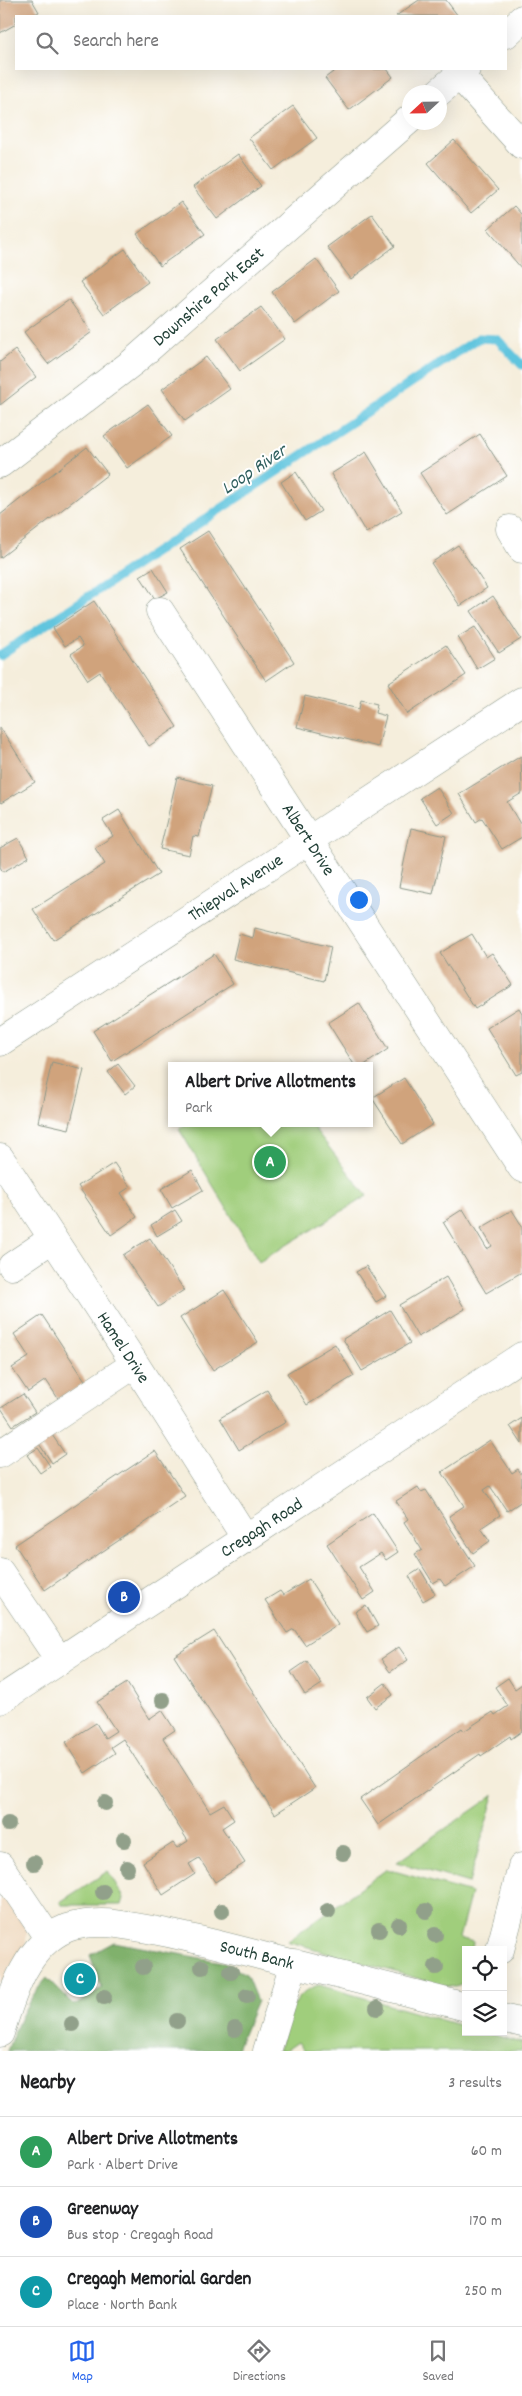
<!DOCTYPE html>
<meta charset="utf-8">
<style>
body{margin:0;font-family:Dekko,sans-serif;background:#f2f2f2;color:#202124}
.controls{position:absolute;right:15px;bottom:15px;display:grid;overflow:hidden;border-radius:0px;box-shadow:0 5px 20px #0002}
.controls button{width:45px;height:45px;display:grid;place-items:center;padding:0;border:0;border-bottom:1px solid #e0e0e0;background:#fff;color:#202124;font:25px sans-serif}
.compass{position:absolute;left:402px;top:85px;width:45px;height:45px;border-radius:50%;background:#fff;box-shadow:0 5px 20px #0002;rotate:248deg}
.you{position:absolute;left:358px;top:899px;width:18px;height:18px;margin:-12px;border:4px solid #fff;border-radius:50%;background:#1a73e8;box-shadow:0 0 0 8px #1a73e833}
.badge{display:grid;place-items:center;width:32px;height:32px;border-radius:50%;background:#2563eb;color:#fff;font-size:16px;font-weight:700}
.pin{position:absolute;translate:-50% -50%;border:2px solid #fff;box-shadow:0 1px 5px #0006}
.popup{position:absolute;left:168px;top:1062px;width:205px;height:65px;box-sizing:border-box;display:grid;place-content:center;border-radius:0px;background:#fff;filter:drop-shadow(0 1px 4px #0005);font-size:16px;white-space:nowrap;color:#757577}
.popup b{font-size:19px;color:#202124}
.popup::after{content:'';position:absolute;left:50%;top:100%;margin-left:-10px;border:10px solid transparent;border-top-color:#fff}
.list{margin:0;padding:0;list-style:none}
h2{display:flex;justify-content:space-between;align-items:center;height:65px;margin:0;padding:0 20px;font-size:21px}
h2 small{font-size:16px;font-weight:400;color:#757577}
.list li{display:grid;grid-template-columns:32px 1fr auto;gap:15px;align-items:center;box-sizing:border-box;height:70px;padding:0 20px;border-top:1px solid #e0e0e0}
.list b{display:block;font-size:19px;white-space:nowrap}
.list p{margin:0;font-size:16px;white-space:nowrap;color:#757577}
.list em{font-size:16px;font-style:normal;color:#757577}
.icon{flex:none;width:28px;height:28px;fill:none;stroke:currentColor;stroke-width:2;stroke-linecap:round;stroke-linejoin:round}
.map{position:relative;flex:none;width:522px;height:2051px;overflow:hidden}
.search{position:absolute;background:#fff;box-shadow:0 5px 20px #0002;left:15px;right:15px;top:15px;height:55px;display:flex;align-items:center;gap:12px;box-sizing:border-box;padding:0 18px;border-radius:0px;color:#757577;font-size:19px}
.sheet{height:275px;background:#fff}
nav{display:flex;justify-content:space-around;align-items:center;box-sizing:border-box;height:70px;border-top:1px solid #e0e0e0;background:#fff;font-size:14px;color:#757577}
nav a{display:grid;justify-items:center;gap:2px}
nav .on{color:#2563eb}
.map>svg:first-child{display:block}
</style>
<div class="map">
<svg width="522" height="2051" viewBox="0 0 522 2051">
<rect width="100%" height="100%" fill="#fff"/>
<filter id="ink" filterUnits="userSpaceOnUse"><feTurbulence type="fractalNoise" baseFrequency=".02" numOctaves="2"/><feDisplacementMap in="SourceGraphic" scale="10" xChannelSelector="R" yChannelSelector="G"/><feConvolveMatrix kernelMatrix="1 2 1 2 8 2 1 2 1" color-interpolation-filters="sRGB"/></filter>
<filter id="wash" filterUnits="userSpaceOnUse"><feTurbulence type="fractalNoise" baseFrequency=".0096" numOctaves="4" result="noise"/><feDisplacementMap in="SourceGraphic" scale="20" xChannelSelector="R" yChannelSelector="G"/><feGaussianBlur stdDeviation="1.12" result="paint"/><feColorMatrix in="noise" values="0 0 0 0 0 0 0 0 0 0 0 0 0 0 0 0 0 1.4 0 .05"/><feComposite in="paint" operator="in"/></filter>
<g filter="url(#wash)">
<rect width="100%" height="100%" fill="#f5eedc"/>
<path fill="#eed7bb" d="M0,1890L27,1930L25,1951L0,1991Z"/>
<path fill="#a0ce7c" stroke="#608658" d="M187,1123H310L367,1196L259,1262L179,1129Z
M494,1795L469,1883L397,1862Z
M387,1869L471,1893L459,1938L473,1942L472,1950H466L465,1983L456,1987L444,1986L287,1941Z
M108,1871L124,1898L122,1905H62L60,1902Z
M319,1985L466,2027V2032H483L522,2043V2051H304L298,2042L285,2051H278C287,2026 290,1993 319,1985Z"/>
<path fill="#80b16c" stroke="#507750" d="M114,1942L222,1962L246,1974L257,2001L236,2051H7C17,2024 27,1999 47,1978L74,2005L102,1988L90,1955Z"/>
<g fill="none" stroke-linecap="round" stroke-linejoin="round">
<path stroke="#60c5de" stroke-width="9" d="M0,655L479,338L497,339L522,365"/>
</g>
<g id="blocks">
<path fill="#d0a37c" d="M0,0H32L39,12L31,16H16V24L0,33Z
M419,0H446L458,16H396Z
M337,69H387L393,77L349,110L325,78Z
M293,106L317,138L273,170L249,138Z
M454,140L498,190L471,213L428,163Z
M238,154L261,186L217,219L193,187Z
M181,202L205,234L160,266L137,234Z
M514,206L522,215V269L488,229Z
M372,214L395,246L351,279L327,247Z
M125,249L148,282L104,314L80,282Z
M316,259L339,291L295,324L272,292Z
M69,300L92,332L48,364L24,332Z
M261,307L285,339L240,371L217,339Z
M15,350L36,377L0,405V362Z
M206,357L230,389L185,421L162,389Z
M148,404L172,436L127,468L104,436Z
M480,434L507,476L447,515L420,473Z
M87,447L108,474L0,558V515Z
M366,452L402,511L366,533L331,474Z
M296,472L321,511L305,521L281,482Z
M208,531L294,662L266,681L180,549Z
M458,545L487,588L460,606L431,563Z
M153,568L168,592L155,599L140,576Z
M493,596L521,639L499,653L471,611Z
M94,601L177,727L149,746L100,672L88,680L71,654L83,646L78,638L65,646L53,628Z
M475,627L495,658L477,669L458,637Z
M446,645L466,675L407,714L388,683Z
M305,696L359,709L361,700L377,704L375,713L386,716L378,747L297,727Z
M0,727L35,782L1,803L0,802Z
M521,756L522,793L507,802L522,827V837L502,849L482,818L476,822L459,794Z
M177,777L212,786L199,837L193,836L189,855L160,849Z
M437,787L454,813L437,824L420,798Z
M119,810L159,874L53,940L33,909L105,864L95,848L113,836L103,820Z
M411,828L446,836L433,894L399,887Z
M18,838L29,857L3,872L0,867V848Z
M255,928L331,947L324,981L233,959L239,934L253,938Z
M472,934L486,957L492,953L513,985L475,1009L440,953Z
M214,954L233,984L112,1061L93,1031Z
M359,1003L388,1049L363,1066H355L328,1023Z
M519,1008L522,1013V1072L516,1075L487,1028Z
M52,1062L84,1070L69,1129L38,1122Z
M118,1064L135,1086L125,1094L108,1072Z
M404,1078L433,1124L402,1144L372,1098Z
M114,1163L130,1187L121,1193L137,1217L111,1235L78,1186Z
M192,1170L203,1190L172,1208L161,1189Z
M463,1209L487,1249L492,1246L481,1228L512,1210L522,1226V1272L486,1293L443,1222Z
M175,1210L182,1221L157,1236L151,1225Z
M150,1238L184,1290L158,1307L123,1255Z
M366,1266L386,1296L376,1302L356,1272Z
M446,1277L465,1309L418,1337L399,1305Z
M224,1290L258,1342L213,1370L180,1318Z
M390,1310L410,1343L362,1371L343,1339Z
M42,1315L86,1382L59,1400L46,1380L28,1392L12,1368L29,1357L14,1334Z
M335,1344L354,1376L307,1405L287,1373Z
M267,1390L286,1422L239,1450L220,1418Z
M23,1394L35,1412L13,1426L1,1408Z
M522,1418V1444L510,1426Z
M48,1429L65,1454L52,1463L35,1438Z
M490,1440L512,1473L518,1469L522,1475V1501L507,1511L490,1486L484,1490L500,1515L481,1528L490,1541L473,1553L449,1516L464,1506L442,1472Z
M38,1448L50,1466L40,1473L27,1455Z
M155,1451L185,1496L45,1590L15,1545Z
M418,1487L421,1492L426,1490L475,1566L445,1586L440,1579L433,1583L415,1554L422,1550L404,1522L408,1519L396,1501Z
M373,1513L398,1552L386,1560L381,1553L359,1567L375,1592L363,1600L327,1544Z
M420,1569L435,1594L423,1601L409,1576Z
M309,1579L338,1624L305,1645L294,1629L287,1633L265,1600L280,1591L283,1595Z
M366,1605L378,1626L367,1632L355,1612Z
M214,1631L315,1788L275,1814L174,1656Z
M399,1647L408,1660L390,1672L381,1659Z
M307,1661L322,1684L305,1695L291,1672Z
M508,1678L515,1689L522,1684V1731L511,1739L510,1736L481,1756L480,1754L378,1825L360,1799L462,1728L464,1731L493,1712L495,1715L508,1706L495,1687Z
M127,1683L149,1719L162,1710L175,1730L163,1738L210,1812L224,1804L234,1820L222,1828L245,1863L215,1882L199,1858L189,1864L195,1874L163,1895L143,1862L173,1843L177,1848L188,1841L123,1739L111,1747L115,1753L85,1773L66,1742L96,1723L105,1738L116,1731L97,1702Z
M385,1683L393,1695L375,1708L367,1697Z"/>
</g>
</g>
<g filter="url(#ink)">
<use href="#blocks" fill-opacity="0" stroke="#8a9688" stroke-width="1"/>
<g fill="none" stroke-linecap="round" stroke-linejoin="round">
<g stroke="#8a9688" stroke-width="29">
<path id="minor" d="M506,34L522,19
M459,75L522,145
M439,92L466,69
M0,464L133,362L410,119
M510,529L522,549
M160,611L522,1168
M0,1042L522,701
M0,1158L135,1364L245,1537
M12,1266L52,1239
M0,1454L135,1364
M0,1572L60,1661
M0,1700L522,1356
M0,1866L49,1939
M500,1950L522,1867
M503,2018L522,2023
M0,2033C12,1994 26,1945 67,1928C81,1923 102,1922 116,1924C168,1931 220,1945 271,1958C336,1974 401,1990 466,2007
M267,2051L294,1963"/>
</g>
<use href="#minor" stroke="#fff" stroke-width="28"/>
</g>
<g fill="#91a08a">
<circle cx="163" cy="1700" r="8"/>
<circle cx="105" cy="1803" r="8"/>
<circle cx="8" cy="1824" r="8"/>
<circle cx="124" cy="1840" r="8"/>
<circle cx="343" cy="1853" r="8"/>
<circle cx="34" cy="1863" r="8"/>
<circle cx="127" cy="1868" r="8"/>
<circle cx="103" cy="1892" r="8"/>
<circle cx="222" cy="1911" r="8"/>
<circle cx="328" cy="1911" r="8"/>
<circle cx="426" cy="1911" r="8"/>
<circle cx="399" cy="1925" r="8"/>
<circle cx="379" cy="1930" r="8"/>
<circle cx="435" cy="1935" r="8"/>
<circle cx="143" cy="1967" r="8"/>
<circle cx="202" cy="1967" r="8"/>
<circle cx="436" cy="1967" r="8"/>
<circle cx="231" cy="1972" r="8"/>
<circle cx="247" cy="1996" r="8"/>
<circle cx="104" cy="1997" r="8"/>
<circle cx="377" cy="2008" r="8"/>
<circle cx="177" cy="2021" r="8"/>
<circle cx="72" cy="2024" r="8"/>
<circle cx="235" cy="2029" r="8"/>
</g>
</g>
<g text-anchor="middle" stroke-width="4" stroke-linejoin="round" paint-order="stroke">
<g font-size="18" fill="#1f3d34" stroke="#fff">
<text transform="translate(208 296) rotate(-41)" y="6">Downshire Park East</text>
<text transform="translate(309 839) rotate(57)" y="6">Albert Drive</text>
<text transform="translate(235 887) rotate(-33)" y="6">Thiepval Avenue</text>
<text transform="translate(124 1347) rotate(57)" y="6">Hamel Drive</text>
<text transform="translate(261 1527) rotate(-33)" y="6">Cregagh Road</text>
<text transform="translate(257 1954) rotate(14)" y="6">South Bank</text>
</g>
<g font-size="19" font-style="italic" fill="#2f5f5e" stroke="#fff">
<text transform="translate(253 468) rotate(-34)" y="7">Loop River</text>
</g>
</g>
</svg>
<div class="controls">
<button><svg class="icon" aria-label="locate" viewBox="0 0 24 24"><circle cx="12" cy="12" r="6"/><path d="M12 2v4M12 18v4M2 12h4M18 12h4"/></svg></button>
<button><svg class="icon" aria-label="layers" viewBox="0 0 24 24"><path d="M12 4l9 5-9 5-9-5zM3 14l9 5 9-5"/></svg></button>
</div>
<svg class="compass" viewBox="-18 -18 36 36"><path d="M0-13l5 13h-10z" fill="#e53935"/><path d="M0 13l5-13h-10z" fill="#757577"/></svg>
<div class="you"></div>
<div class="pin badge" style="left:270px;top:1162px;background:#2e9e5b">A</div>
<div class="popup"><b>Albert Drive Allotments</b>Park</div>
<div class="pin badge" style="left:124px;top:1597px;background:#1a4fb4">B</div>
<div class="pin badge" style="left:80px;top:1979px;background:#0f9aa8">C</div>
<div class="search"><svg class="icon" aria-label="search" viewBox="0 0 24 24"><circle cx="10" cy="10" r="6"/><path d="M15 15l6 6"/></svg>Search here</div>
</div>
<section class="sheet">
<h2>Nearby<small>3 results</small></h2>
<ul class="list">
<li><span class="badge" style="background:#2e9e5b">A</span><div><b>Albert Drive Allotments</b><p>Park · Albert Drive</p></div><em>60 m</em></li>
<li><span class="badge" style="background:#1a4fb4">B</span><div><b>Greenway</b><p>Bus stop · Cregagh Road</p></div><em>170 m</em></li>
<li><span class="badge" style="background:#0f9aa8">C</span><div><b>Cregagh Memorial Garden</b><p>Place · North Bank</p></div><em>250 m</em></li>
</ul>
</section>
<nav>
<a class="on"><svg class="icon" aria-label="map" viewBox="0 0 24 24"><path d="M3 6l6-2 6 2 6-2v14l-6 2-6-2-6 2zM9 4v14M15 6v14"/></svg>Map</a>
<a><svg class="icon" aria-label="directions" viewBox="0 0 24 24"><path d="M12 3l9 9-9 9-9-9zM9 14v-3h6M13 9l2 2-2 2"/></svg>Directions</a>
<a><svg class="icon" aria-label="saved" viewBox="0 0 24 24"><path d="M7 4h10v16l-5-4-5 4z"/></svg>Saved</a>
</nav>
